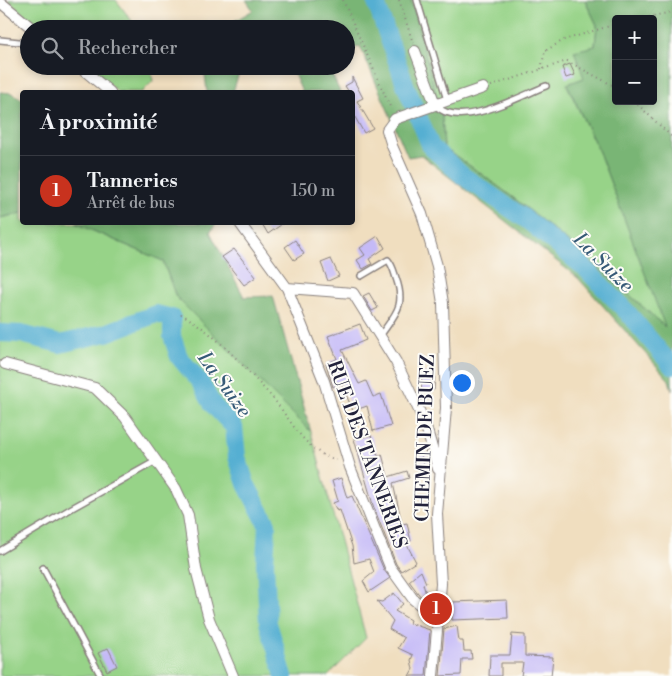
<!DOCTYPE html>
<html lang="fr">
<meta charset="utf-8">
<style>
body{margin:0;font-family:"Libre Bodoni",serif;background:#242831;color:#f1f3f6}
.controls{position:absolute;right:15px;top:15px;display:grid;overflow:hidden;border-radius:5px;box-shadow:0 2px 8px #0003}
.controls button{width:45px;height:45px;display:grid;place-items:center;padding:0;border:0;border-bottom:1px solid #363941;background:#171b24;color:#f1f3f6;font:25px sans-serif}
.you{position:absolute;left:461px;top:382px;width:18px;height:18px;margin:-12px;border:4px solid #fff;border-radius:50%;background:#1a73e8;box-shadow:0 0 0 8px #1a73e833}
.badge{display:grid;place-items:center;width:32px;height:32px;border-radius:50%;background:#c8321e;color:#fff;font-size:16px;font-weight:700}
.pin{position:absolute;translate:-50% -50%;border:2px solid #fff;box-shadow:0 1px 5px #0006}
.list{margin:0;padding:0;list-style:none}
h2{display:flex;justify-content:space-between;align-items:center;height:65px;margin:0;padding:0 20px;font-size:21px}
h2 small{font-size:16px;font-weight:400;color:#9ea1a6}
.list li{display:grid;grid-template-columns:32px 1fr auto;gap:15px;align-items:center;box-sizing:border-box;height:70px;padding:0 20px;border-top:1px solid #363941}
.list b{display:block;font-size:19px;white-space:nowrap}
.list p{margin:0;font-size:16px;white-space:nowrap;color:#9ea1a6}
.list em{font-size:16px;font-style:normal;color:#9ea1a6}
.icon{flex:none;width:28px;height:28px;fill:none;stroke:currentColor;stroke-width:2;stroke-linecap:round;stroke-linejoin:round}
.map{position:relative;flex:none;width:672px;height:676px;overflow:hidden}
.search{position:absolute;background:#171b24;box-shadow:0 2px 8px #0003;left:20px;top:20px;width:335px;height:55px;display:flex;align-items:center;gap:12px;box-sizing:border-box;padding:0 18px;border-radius:28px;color:#9ea1a6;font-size:19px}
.panel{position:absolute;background:#171b24;box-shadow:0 2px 8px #0003;left:20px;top:90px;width:335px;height:135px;border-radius:5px}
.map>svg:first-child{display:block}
</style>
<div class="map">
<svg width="672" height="676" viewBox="0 0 672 676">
<rect width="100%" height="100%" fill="#fdfcf7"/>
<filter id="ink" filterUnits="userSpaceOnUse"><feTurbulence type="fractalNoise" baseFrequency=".02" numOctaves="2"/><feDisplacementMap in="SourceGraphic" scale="10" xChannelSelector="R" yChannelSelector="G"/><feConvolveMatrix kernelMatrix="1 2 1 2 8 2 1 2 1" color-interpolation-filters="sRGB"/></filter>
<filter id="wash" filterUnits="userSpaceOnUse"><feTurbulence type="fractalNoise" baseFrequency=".0096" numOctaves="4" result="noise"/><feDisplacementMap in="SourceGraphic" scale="20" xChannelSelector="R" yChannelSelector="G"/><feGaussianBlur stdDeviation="1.12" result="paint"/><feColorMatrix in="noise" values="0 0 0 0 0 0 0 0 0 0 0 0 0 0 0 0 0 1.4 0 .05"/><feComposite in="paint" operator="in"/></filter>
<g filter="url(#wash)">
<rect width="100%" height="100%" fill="#f0debf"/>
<path fill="#97d388" stroke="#5c7a62" d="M8,0H116L138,29H41Z
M411,0H585L597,25L595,46L584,78L567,85L599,152L666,328C596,263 523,201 444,148L442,116Z
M86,66H150L153,81L142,92H118Z
M22,213V222L75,223L163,261L176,297L311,432L366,638L328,676H0V218Z"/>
<path fill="#79b574" stroke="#4e6c58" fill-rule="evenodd" d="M246,0H411L442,116L444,148C523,201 595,263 665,327L599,152L567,84L584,78L574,51L595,46L597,25L585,0H672V390L669,380L578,278L421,155L408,157L360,46L346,52V29H221L253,10ZM616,19H653V101H616Z
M204,66H241L233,92H207Z
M270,66H328L340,92H302L294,74Z
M0,92L12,93L22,99V213L0,218Z
M75,223H217L210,232L244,297L273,296L311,432L176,297L163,261Z"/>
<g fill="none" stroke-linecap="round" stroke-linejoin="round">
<path stroke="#54afd2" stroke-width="18" d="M375,0L406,87L431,147L463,176L527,220L585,268L627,312L672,366
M0,333L21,334L60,344L106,333L156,314L172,318V336L179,357L200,382L213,405L234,427L237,457L246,484L267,524L265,563L268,623L284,676"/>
</g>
<g id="blocks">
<path fill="#c5baf7" d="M570,64L575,75L566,78L562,67Z
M352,77L363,98L357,101L373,128L364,133L352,112V92H349L345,86L352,82Z
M261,222H285L268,234Z
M378,236L385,248L369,259L372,264L363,269L357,260L365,255L360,248Z
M295,240L304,254L294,260L285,247Z
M234,249L256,277L244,285L222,257Z
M331,259L339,276L328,281L321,263Z
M369,293L378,308L372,311L363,296Z
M360,324L366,340L342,350L359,384L366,381L373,397L381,394L391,426L373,431L367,406L353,411L341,383L333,387L326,364L337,359L328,336Z
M422,373H435L434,390H421Z
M371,435L378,456L382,454L388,477L407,471L409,478L393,483L402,524L407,523L410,537L411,541L406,543L416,562L401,571L396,564L373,505L354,439Z
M424,446L431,471L426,472L419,448Z
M341,478L347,498L352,496L384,570L390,578L369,592L363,581L374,572L369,559L354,563L352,546L340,510L337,511L333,503L338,501L332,481Z
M421,571L426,583L423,584L426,594L421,597L409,581Z
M394,593L403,604L395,611L410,620L409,623L430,630L426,676H409L413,669L411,660L413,655L398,648L404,638L389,629L393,621L377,601L382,602Z
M507,600L508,618L452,620V602Z
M457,626L459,641H463L464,651H471L472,659H462L461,675L440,676L444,629Z
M512,634L525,635V656L553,657L551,676H521L523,663H501V676H489L490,655H510Z
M108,648L117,666L107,671L98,653Z"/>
</g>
</g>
<g filter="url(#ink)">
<use href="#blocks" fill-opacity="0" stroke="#89807d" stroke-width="1"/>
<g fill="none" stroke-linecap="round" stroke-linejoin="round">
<g stroke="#89807d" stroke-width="8">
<path id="lane" d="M417,0L447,100
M0,40L29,43
M435,105C459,131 520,96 546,86
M361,276L388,260C393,266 394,272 396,278C406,306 396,313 380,336
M0,551L72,508L156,461
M43,568L101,676"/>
</g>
<g stroke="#89807d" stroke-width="12">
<path id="street" d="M0,2L33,29
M415,51L435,104
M79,66L110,92
M239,222L287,288L324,381L350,467L390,567L413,599L439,620
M287,288L353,293L396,362L425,423L438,469
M5,364L95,388L125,417L176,489L188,515L196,569L209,619L233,676
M433,676L441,584L437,514L446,408L443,303L437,266L422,214L392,146L387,130L395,119L483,88"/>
</g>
<path stroke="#89807d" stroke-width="2" stroke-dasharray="1 4" stroke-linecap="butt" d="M343,0L391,109
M399,0L413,43
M639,19L672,12
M541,69L545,51L564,40L616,24
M491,86L567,61L616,87
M634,101L672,137
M181,314C216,333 244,367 271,396C291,419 306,455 339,460"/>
<use href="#lane" stroke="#fff" stroke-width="5"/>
<use href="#street" stroke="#fff" stroke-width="10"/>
</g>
</g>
<g text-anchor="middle" stroke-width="4" stroke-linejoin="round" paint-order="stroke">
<g font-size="19" fill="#22223b" stroke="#fdfcf7">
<text transform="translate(424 438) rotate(-88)" y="7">CHEMIN DE BUEZ</text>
<text transform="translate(368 454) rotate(70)" y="7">RUE DES TANNERIES</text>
</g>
<g font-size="20" font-style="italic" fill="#365a77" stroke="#fdfcf7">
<text transform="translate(604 262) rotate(45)" y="7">La Suize</text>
<text transform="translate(225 384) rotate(54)" y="7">La Suize</text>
</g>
</g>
</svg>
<div class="controls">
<button>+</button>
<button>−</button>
</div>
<div class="you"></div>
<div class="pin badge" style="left:436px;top:609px">1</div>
<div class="search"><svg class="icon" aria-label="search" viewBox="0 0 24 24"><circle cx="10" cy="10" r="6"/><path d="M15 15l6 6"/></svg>Rechercher</div>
<section class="panel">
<h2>À proximité<small></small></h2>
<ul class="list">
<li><span class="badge">1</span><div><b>Tanneries</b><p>Arrêt de bus</p></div><em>150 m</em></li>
</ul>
</section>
</div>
